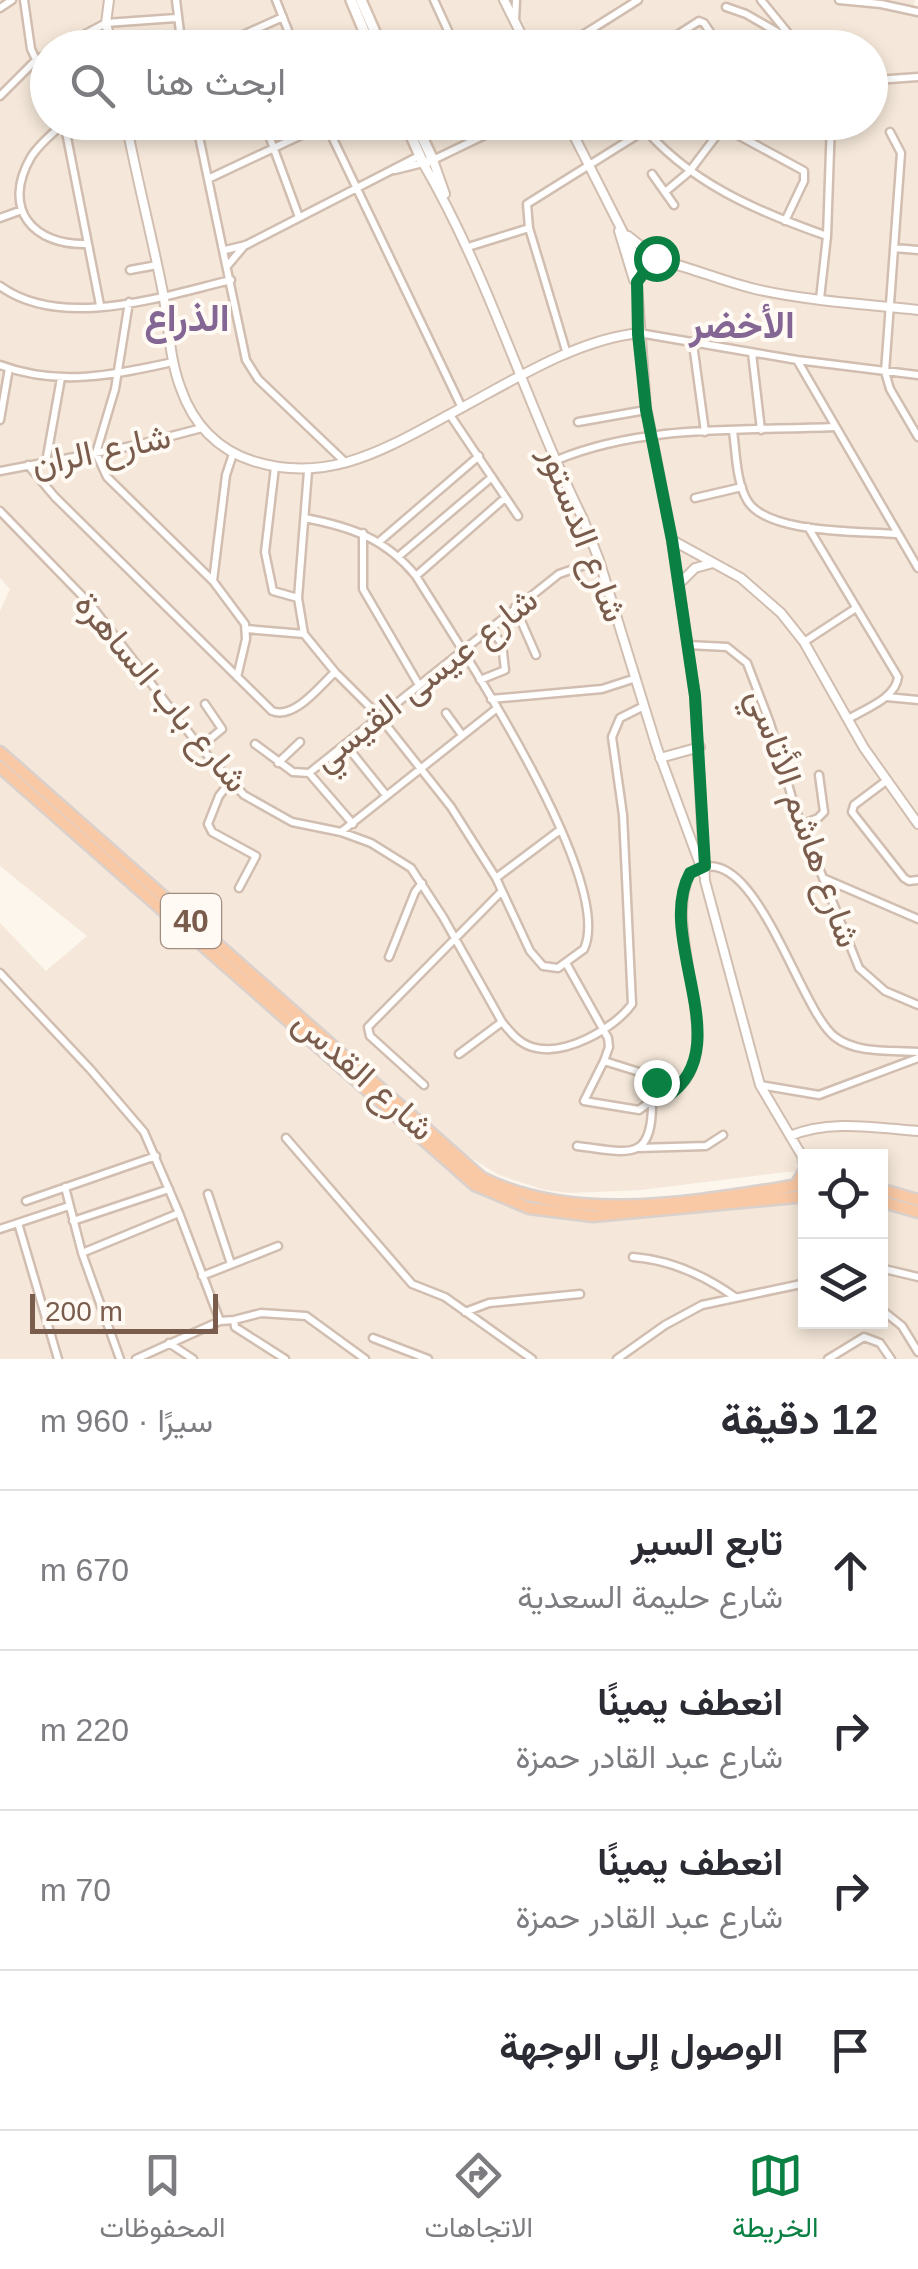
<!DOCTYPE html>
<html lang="ar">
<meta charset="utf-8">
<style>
body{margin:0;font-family:Helvetica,Vazirmatn,sans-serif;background:#f7f7f7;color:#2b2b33;direction:rtl}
.controls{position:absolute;right:30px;bottom:30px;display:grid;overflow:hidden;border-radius:0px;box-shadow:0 5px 15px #0003}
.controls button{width:90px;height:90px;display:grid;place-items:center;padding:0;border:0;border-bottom:2px solid #e1e1e2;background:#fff;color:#2b2b33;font:50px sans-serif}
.scale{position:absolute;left:30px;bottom:25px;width:188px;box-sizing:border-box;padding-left:10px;border:5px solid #7a5c4d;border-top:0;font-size:28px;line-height:35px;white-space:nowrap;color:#7a5c4d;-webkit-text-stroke:8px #fffaf3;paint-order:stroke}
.stop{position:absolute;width:30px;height:30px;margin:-22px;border:8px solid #0b8043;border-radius:50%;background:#fff}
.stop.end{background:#0b8043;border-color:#fff;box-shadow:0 2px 10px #0008}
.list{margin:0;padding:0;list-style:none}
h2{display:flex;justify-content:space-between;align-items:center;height:130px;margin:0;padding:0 40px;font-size:42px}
h2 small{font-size:32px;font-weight:400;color:#7c7c81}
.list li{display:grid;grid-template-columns:65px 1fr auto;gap:30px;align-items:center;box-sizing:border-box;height:160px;padding:0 40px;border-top:2px solid #e1e1e2}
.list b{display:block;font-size:38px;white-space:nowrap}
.list p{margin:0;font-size:32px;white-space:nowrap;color:#7c7c81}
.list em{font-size:32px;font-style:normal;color:#7c7c81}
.icon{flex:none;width:55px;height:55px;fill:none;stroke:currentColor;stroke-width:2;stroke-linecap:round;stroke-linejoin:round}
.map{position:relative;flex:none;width:918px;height:1359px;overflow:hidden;direction:ltr}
.search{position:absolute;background:#fff;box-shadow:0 5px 15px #0003;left:30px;right:30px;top:30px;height:110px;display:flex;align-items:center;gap:25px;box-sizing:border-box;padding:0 35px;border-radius:55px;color:#7c7c81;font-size:38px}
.sheet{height:770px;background:#fff}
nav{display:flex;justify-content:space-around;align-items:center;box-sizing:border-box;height:140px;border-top:2px solid #e1e1e2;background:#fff;font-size:28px;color:#7c7c81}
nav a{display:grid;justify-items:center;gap:5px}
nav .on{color:#0b8043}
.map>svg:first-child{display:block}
</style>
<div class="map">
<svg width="918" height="1359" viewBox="0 0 918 1359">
<rect width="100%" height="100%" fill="#fdf6ec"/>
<path fill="#f5e8da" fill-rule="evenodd" d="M0,0H915L912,12L918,14V1192L881,1182L880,1156H806L805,1172H787L641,1190L571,1193L545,1190L499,1175L458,1150L0,749V611L10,589L0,578ZM48,48H870V122H48Z
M0,775L468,1185L582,1219L805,1200L806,1322H880L881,1203L918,1215V1359H0V923L46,971L87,936L0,866Z"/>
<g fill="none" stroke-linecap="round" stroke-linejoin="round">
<g stroke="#d1beb0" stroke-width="11">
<path id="minor" d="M24,0L31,49L48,85
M176,0L182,48
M276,0L295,48
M434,0L456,48
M761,0L792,38
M839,0L881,4L918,12
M726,7L746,14L805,48
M0,8L12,0
M515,21L516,0
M59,48L106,23L176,18
M240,48L243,35L283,17
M562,48L638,0
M657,48L699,21L704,23L721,48
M876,80L918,77
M0,96L36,60L48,54
M64,122L100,305
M196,122L246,360L258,379L346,463
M264,122L299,217
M325,122L462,408
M639,122C687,182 756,211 827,236L820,299
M64,123C53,133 39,144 31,157C1,209 33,246 88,244
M890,132L901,153L885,372L890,389L918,437
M736,133L743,122
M433,160L512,122
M395,170L423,163
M652,174L674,205
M208,179L325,124
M665,192L689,172L723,127L804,171V181L785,221
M0,218L22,210
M827,236L831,122
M468,247L529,228
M894,248L918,250
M225,250L246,245L419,156
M228,265L245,245
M130,270L157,265
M0,286C62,331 163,296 231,280
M129,302L115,389L96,453L107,477L213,581
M639,333L797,360L918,375
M693,344L705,432
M752,353L761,430
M567,354L529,228L527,204L658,122
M797,360L918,568
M0,365C58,387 114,375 173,362
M450,415L518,516
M0,420L9,368
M578,422L646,410
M733,431C736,452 736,481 747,500C766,534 860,531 896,534
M233,454L226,475L213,581L245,624L246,639L237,677
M557,460C644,424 742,431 834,427
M46,462L61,378
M28,465L55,497L272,711C294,720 319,687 335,672
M275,467L265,552L273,591L298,598
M0,471L137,445L202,428
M695,498L742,487
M0,511L91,605L200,747L244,795L292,822L341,832L371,843L411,868L443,917L502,1022C511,1033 519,1043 532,1047C564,1057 614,1029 632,1004L623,815L612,737L620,718L644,706
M305,518C351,527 385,538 416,576C456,641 616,879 584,949L558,968L543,966L530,951L496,878L451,807L379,716L335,672L304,634L298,598L308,471
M808,527L898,677C896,698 865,709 848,719
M363,533V589L419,685
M380,541L479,456
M399,556L492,477
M416,576L505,498
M515,607L536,655
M246,629L304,634
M804,642L856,608
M688,645L727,647L747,663L770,723L795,808L859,968L885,991L918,1005
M480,680L505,670L502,644L490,628
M887,697L918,700
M491,699L602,689L636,678
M446,713L462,735
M255,744L293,772L309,773L559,574L599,560
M345,744L386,795
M200,747L222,729L205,704
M278,763L300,742
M309,773L353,824
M886,781L854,805L852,812L904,878L909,881L918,880
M230,782L219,796L208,824L212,832L256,856L239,888
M803,824L818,818L824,812L819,775
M341,832L496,709
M496,878L560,830
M823,878L918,919
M389,957L415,892L422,883
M566,963L608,1038L609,1047L604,1061L652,1076L666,1097
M0,973L90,1069L144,1132L179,1213L220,1321
M459,1054L502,1022
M604,1061L584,1101L639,1110L651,1101
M424,1085L370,1036L368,1027L502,891
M760,1085L819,1095L918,1058
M286,1138L412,1284L445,1297L532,1359
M577,1146C628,1152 653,1164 652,1100C747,1080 656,933 691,873C753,830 798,1009 835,1037C857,1054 892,1050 918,1052
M638,1148L706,1146L723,1135
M65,1187L82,1253L120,1359
M208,1194L231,1264
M26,1201L156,1156
M73,1221L169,1189
M18,1223L58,1359
M0,1229L69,1206
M82,1253L179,1213
M633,1257C671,1260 704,1275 735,1297
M880,1268L918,1277
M202,1276L278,1246
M882,1310L902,1326L918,1352
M465,1312L489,1303L580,1294
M373,1338L428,1359
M169,1343L193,1359
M136,1359L220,1321L234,1320
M285,1359L235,1327L234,1320L261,1313L306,1316L365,1359
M617,1359L665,1325L702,1305L806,1283
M828,1359L864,1337L880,1343L891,1359"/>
</g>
<g stroke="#d1beb0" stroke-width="12">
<path id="tertiary" d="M109,0L106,23L112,48
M504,0L528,48
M126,122C137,180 152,236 163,293C169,325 169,358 181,389C193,424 218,450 253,461C329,485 387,448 452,413C509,383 574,340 639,333
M567,122L635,256L646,407L672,540L695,696L705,881L760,1085L805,1161
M433,160L445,194
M423,163C489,276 525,402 583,519L599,560L657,748L704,875
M619,231L634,280
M628,236L652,255
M627,255C668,257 713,279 755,289C808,301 864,304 918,310
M639,278L656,262
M672,540L741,578L781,613L804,642L864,748L918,824
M680,583L695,568L713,563
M660,758L700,747
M790,1136C829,1119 877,1128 918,1131"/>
</g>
<g stroke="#d6c0b0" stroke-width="14">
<path id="secondary" d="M351,0L371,48
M361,0L382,48
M405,122L423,163L433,160L415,122"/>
</g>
<g stroke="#dad1cd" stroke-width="15">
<path id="trunk" d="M0,752L482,1178C579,1226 702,1200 806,1184
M0,767L475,1185L529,1208L593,1216L806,1196
M804,1160H806
M796,1185L806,1168
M880,1189L918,1200
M880,1201L918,1212"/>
</g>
<use href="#minor" stroke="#fff" stroke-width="6"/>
<use href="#tertiary" stroke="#fff" stroke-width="8"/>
<use href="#secondary" stroke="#fff" stroke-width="9"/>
<use href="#trunk" stroke="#f9c8a4" stroke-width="10"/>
</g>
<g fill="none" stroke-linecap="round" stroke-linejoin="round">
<path stroke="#0b8043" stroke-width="12" d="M656,258L660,260L646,270L637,282L638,334L646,410L672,540L695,696L705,866L690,873C654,939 741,1048 666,1097L656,1082"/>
</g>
<g text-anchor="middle" stroke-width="8" stroke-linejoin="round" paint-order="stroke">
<rect fill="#fffaf3" stroke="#a28b7f" stroke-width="2.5" x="161" y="894" width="60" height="54" rx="8"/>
<g font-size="32" font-weight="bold" fill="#7a5c4d">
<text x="191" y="932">40</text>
</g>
<g font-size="35" fill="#7a5c4d" stroke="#fffaf3">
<text transform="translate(101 450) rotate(-12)" y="12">شارع الران</text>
<text transform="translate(584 534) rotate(69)" y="12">شارع الدستور</text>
<text transform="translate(425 679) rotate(-38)" y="12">شارع عيسى القيسي</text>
<text transform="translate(162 692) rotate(50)" y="12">شارع باب الساهرة</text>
<text transform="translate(804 818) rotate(70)" y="12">شارع هاشم الأتاسي</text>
<text transform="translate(364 1075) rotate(42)" y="12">شارع القدس</text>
</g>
<g font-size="38" font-weight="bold" fill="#846695" stroke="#fffaf3">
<text x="187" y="331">الذراع</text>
<text x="742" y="338">الأخضر</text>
</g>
</g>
</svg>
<div class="controls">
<button><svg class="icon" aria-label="locate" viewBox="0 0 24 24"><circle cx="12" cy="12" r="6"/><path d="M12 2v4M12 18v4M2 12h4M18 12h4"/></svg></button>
<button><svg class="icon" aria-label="layers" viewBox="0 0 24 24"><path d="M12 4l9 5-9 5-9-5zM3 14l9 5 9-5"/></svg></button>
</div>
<div class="scale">200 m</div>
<div class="stop" style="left:656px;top:258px"></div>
<div class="stop end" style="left:656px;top:1082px"></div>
<div class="search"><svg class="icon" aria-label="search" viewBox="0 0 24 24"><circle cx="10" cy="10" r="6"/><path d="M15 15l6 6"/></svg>ابحث هنا</div>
</div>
<section class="sheet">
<h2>12 دقيقة<small>سيرًا · 960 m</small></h2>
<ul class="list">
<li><svg class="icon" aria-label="ahead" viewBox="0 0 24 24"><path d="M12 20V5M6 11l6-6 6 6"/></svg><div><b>تابع السير</b><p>شارع حليمة السعدية</p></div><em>670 m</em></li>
<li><svg class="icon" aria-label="right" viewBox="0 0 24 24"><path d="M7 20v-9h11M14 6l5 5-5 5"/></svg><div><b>انعطف يمينًا</b><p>شارع عبد القادر حمزة</p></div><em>220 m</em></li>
<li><svg class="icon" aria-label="right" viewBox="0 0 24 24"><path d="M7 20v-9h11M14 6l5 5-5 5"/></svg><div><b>انعطف يمينًا</b><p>شارع عبد القادر حمزة</p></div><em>70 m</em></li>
<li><svg class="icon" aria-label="arrive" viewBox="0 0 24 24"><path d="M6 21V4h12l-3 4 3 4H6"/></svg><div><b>الوصول إلى الوجهة</b></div></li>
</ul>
</section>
<nav>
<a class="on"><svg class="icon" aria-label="map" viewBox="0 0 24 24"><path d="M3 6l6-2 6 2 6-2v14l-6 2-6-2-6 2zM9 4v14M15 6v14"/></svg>الخريطة</a>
<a><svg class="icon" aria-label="directions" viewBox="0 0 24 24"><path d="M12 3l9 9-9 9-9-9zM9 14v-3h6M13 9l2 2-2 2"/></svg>الاتجاهات</a>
<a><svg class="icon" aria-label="saved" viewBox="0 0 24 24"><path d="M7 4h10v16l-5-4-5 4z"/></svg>المحفوظات</a>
</nav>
